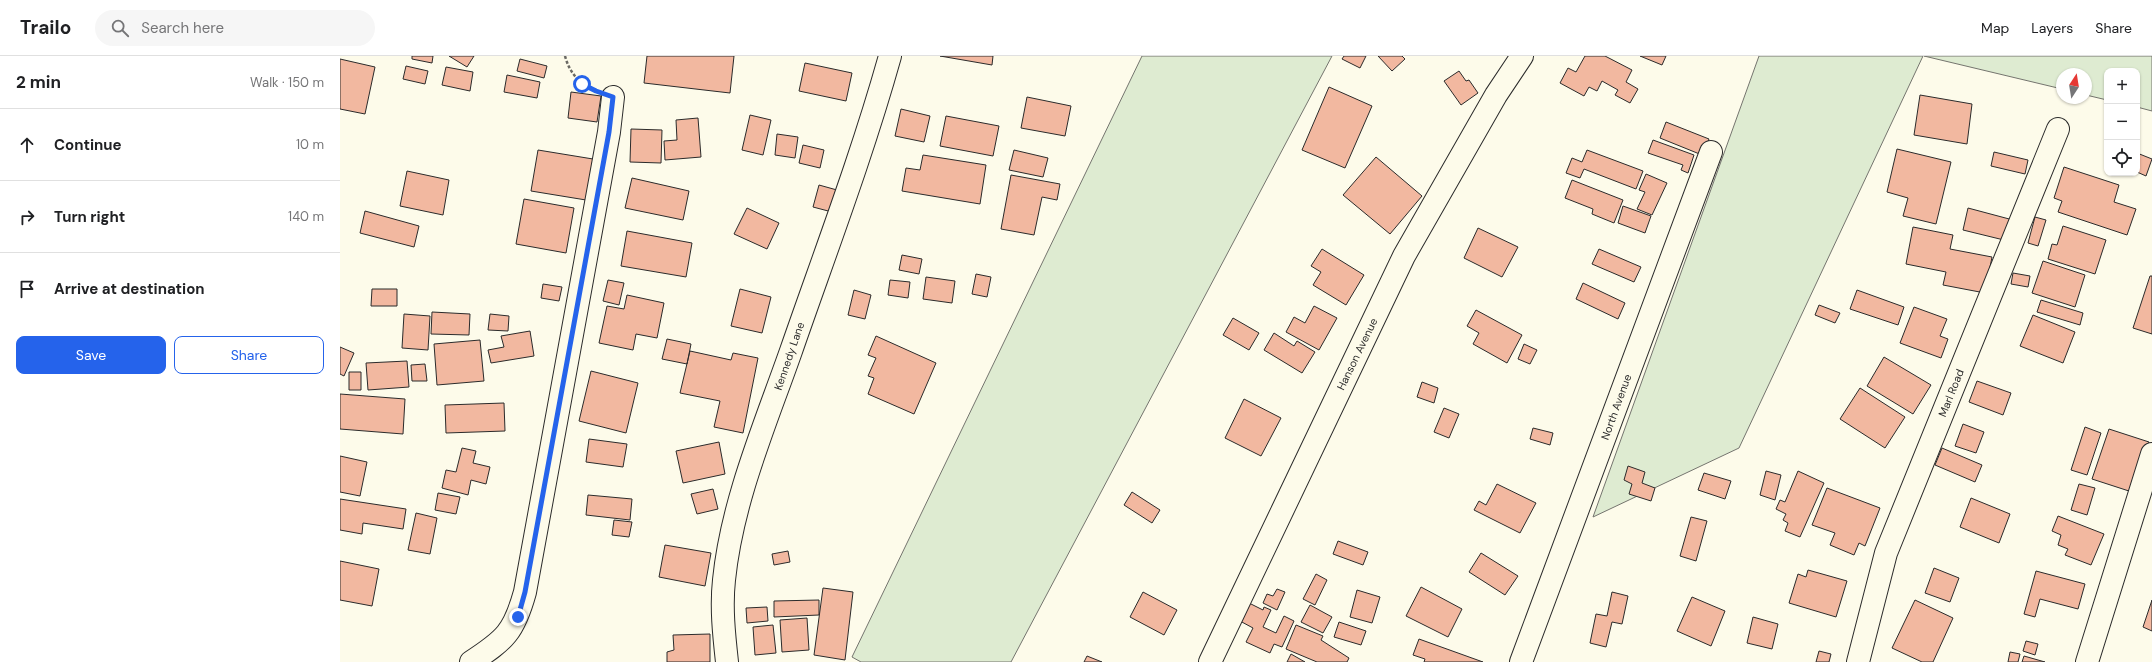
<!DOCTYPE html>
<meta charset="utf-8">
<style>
body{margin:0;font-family:"DM Sans",sans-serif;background:#f6f6f6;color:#202124}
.controls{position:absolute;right:12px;top:12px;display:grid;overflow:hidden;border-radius:8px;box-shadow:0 1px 3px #0004}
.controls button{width:36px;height:36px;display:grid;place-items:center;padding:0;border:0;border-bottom:1px solid #e0e0e0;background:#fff;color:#202124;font:20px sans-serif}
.compass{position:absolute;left:1716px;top:12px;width:36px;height:36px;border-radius:50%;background:#fff;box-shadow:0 1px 3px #0004;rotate:12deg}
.stop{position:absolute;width:12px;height:12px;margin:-9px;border:3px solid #2563eb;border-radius:50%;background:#fff}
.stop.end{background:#2563eb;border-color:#fff;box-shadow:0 1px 4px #0008}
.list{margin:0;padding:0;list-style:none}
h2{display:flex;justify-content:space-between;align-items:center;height:52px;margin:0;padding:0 16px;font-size:17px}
h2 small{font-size:13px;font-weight:400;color:#757577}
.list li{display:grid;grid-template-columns:26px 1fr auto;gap:12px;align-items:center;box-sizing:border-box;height:72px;padding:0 16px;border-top:1px solid #e0e0e0}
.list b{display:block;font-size:15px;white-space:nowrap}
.list em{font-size:13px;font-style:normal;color:#757577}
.actions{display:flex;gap:8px;padding:12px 16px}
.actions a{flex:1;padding:9px 0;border:1px solid #2563eb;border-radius:8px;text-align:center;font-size:14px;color:#2563eb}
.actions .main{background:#2563eb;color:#fff}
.icon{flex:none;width:22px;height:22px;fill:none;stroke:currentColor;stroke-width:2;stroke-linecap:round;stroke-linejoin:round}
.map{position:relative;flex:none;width:1812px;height:606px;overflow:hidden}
header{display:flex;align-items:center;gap:24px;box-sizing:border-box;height:56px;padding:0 20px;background:#fff;border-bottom:1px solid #e0e0e0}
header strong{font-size:19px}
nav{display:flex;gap:22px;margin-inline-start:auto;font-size:14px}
.search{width:280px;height:36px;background:#f6f6f6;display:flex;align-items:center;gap:10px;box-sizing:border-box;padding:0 14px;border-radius:22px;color:#757577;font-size:15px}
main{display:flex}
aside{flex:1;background:#fff}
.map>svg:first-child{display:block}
</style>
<header>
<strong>Trailo</strong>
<div class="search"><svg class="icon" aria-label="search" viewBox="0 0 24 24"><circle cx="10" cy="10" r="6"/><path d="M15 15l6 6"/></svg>Search here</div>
<nav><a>Map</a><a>Layers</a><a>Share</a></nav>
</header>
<main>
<aside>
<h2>2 min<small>Walk · 150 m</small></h2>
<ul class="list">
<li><svg class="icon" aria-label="ahead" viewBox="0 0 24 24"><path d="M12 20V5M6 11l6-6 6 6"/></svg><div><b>Continue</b></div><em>10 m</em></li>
<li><svg class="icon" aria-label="right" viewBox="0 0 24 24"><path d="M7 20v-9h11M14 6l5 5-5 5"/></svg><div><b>Turn right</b></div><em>140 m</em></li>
<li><svg class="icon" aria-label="arrive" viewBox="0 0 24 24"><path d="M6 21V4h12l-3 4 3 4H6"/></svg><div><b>Arrive at destination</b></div></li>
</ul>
<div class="actions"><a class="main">Save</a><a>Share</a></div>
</aside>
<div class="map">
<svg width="1812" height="606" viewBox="0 0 1812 606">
<rect width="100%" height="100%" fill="#fdfbea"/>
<path fill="#deebd1" stroke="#74746e" d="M802,0H992L671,606H521L512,601Z
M1419,0H1583L1399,392L1253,461Z
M1584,0H1812V55L1797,51V15H1767V44L1746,39V18H1722V33Z"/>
<path fill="#f2b8a0" stroke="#2b2b2b" d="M72,0H93L92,7L72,3Z
M109,0H134L127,11Z
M307,0H394L390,37L304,27Z
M600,0H653L652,9Z
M1004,0H1026L1020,12L1002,3Z
M1038,0H1062L1065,3L1052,15Z
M1245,0H1265L1292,14L1286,26L1298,33L1290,47L1275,39L1278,34L1262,25L1257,35L1249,31L1244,40L1220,27L1228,12L1236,16Z
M1300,0H1326L1322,9Z
M0,3L35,11L25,58L0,53Z
M180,3L207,10L204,22L177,15Z
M465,7L512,17L506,45L459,35Z
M66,10L88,15L85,28L63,23Z
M106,11L133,16L130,35L102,29Z
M1119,15L1126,25L1129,24L1138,37L1121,49L1104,25Z
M167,19L200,26L197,42L164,36Z
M989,31L1032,50L1005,112L962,94Z
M231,36L261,40L257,66L228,62Z
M1580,39L1632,48L1627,88L1574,79Z
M687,41L731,50L725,80L681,72Z
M561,53L590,60L584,86L555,80Z
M410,59L431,64L423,99L402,94Z
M606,60L659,70L653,100L600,90Z
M358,62L361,101L325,104L324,85L337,84L336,64Z
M1326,66L1369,83L1362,99L1320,82Z
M291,73L322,74L321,107L290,106Z
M437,78L458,81L455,102L435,99Z
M1313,84L1354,99L1348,117L1341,114L1343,109L1308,97Z
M463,89L484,94L480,112L459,107Z
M1557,93L1611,106L1596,168L1563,160L1568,142L1547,136Z
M198,94L253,103L246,144L191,135Z
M674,94L708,102L703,121L669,114Z
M1247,94L1303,115L1296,133L1244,113L1240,122L1226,117L1232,102L1242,106Z
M1654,96L1688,104L1685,118L1651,110Z
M1797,97L1812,103L1806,120L1797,116Z
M583,99L646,109L640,148L562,135L566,112L580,114Z
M1036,101L1082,140L1050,178L1003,139Z
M1724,111L1779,129L1774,146L1796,153L1787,179L1718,156L1722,145L1714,142Z
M67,115L109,124L103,159L60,150Z
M1306,118L1327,127L1312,159L1297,153L1305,136L1299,134Z
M671,119L720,128L717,144L702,141L694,179L661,173Z
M292,122L349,135L343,164L285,152Z
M1232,124L1283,144L1274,167L1252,158L1253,153L1225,142Z
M479,129L497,134L492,156L473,151Z
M184,143L234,152L226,197L176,188Z
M1283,150L1311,160L1305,177L1278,167Z
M407,152L439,167L427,193L394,178Z
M1628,152L1673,164L1668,185L1623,174Z
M25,155L79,170L74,191L20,177Z
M1695,161L1706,164L1698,190L1688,187Z
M1723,170L1766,184L1755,218L1708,203L1712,188L1717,189Z
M1573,171L1613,179L1610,193L1652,201L1645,237L1603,229L1606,216L1566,208Z
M1138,172L1178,191L1162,221L1124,202Z
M287,175L352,187L346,221L281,210Z
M982,193L1024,219L1006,249L973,229L981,216L971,210Z
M1259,193L1301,211L1294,226L1252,208Z
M562,199L582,203L579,218L559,214Z
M1703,205L1745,219L1735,251L1692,237Z
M1673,217L1690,220L1688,231L1671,228Z
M636,218L651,221L647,241L632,238Z
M1810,220H1812V278L1793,272Z
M586,221L615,225L612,247L583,243Z
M268,224L284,227L279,249L263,245Z
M550,224L570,226L568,242L548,239Z
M1243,227L1285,247L1278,263L1236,243Z
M203,228L222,231L219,245L201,242Z
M32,233H57V250H31Z
M400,233L431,241L422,277L391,270Z
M514,234L531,239L525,263L508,259Z
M1517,234L1564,251L1558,269L1510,253Z
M287,239L324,247L317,282L296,278L293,294L259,287L267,250L284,253Z
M1701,244L1743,257L1740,269L1697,256Z
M1479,249L1500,257L1495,267L1475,259Z
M974,250L997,262L979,294L946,276L954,261L965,267Z
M1574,251L1607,263L1600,280L1608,283L1601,302L1560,287Z
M1136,254L1182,279L1167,307L1133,288L1139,277L1127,270Z
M92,256L130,258L129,279L91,278Z
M64,258L90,260L88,294L62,292Z
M150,258L169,260L168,275L148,274Z
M1693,259L1735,276L1723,307L1680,290Z
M893,262L919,277L909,294L883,279Z
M190,275L194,300L151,307L148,294L164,291L161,280Z
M934,277L954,290L957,285L975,296L962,317L924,294Z
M536,280L596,307L574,358L528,338L534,322L528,320L536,302L528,299Z
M327,283L351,288L347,308L322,303Z
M140,284L144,325L97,329L94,288Z
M1184,288L1197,294L1190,308L1178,303Z
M0,291L14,297L4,320L0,318Z
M350,295L391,304L393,297L418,302L403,377L374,371L380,345L340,337Z
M1544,301L1591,329L1573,358L1527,330Z
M67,305L69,331L28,334L26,307Z
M85,308L87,325H72L71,309Z
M251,315L298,327L286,377L239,365Z
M9,316H21V334H9Z
M1637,325L1671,337L1663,359L1629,346Z
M1082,326L1098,332L1094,347L1077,341Z
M1520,332L1565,361L1545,392L1500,363Z
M0,338L65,343L63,378L0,373Z
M904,343L941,362L921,400L885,382Z
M164,347L165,375L106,377L105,349Z
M1104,352L1119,358L1109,382L1094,376Z
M1623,368L1644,376L1636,397L1615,390Z
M1745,371L1761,377L1747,419L1731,414Z
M1193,372L1213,377L1210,389L1190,383Z
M1769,373L1809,386L1792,436L1752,423Z
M249,383L287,388L283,411L246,406Z
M379,386L385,418L343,427L336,395Z
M122,392L136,395L133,407L150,411L146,428L131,424L128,439L102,432L106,414L116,416Z
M1602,392L1642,409L1635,426L1595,409Z
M0,400L27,406L20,440L0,436Z
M1288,410L1305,416L1302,427L1315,432L1311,445L1289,438L1292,428L1284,424Z
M1426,415L1441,419L1435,444L1420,439Z
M1458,415L1484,427L1460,481L1445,475L1448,467L1443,464L1446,458L1436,453L1440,444L1445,446Z
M1364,417L1391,425L1385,443L1358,434Z
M1157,428L1196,447L1180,477L1134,454L1139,445L1146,449Z
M1739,428L1755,432L1747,459L1731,454Z
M1487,432L1540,452L1525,490L1519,487L1514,499L1490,489L1495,477L1472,469Z
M373,433L378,453L357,458L351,438Z
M792,436L820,454L812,467L784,449Z
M98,437L120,441L116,458L95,454Z
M248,439L292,443L290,464L246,459Z
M1631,442L1670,458L1659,487L1620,471Z
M0,443L66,453L63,473L23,467L22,478L0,474Z
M76,457L97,462L90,498L68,494Z
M1718,460L1764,478L1751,509L1725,499L1728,493L1718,489L1721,479L1712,475Z
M1351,461L1367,465L1356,505L1340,500Z
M274,464L292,466L289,481L272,479Z
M998,485L1028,496L1023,509L993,498Z
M325,489L371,497L365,530L319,521Z
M448,495L450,506L434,509L432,498Z
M1141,497L1178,520L1165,539L1129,516Z
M0,505L39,513L32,550L0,544Z
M1594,512L1619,522L1610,546L1585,537Z
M1468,514L1507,525L1496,561L1449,547L1458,518L1466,521Z
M1696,515L1745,528L1738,553L1700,543L1695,561L1684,558Z
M976,518L987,524L975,549L963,543Z
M1081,531L1122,553L1108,581L1066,560Z
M483,532L513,536L505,604L474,599Z
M937,533L945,536L937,554L923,547L927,538L933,540Z
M1017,534L1040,541L1032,567L1010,561Z
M803,536L837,554L824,579L790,561Z
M1272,536L1288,540L1282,568L1272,566L1266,591L1250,587L1256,558L1267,560Z
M1352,541L1385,555L1371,590L1337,575Z
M479,544V559L434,561V545Z
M1575,544L1613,562L1593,606H1582L1552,592Z
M1812,544V575L1803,571Z
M909,547L923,554L924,551L931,554L923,571L936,577L944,560L954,565L942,591L934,588L930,597L906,586L913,572L900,565Z
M970,549L992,561L983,577L961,566Z
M427,551L428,565L407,567L406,552Z
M1413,561L1438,568L1432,593L1407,587Z
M467,562L469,594L442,596L440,564Z
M999,566L1026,575L1021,589L994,581Z
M433,569L436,597L415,599L413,571Z
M956,569L983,580L981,584L1009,602L1007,606H977L946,593Z
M370,578V606H327V596L334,594L333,579Z
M1079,583L1143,606H1084L1085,603L1073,599Z
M1686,585L1698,588L1695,599L1683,595Z
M1479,595L1491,598L1489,606H1476Z
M1670,596L1680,598L1678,606H1668Z
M951,598L965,606H947Z
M747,600L762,606H744Z
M1684,600L1705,606H1682Z"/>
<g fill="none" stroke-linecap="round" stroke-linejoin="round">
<g stroke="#2b2b2b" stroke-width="24">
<path id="street" d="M131,606C165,584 174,576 185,536L269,76L273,41
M387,606C384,579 381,551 384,524C392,445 425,369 451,295C485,197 522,100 550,0
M870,606L1064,200L1156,39L1182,0
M1181,606L1371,96
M1518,606L1546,497L1718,73
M1747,606L1812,398"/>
</g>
<path stroke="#6a6964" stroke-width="2.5" stroke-dasharray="3 2" stroke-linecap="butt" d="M225,0C229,15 237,25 251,33"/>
<use href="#street" stroke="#fdfbea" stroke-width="22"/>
</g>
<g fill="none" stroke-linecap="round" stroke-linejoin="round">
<path stroke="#2563eb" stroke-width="5" d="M178,561L185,536L269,76L273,41L256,35L242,28"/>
</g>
<g text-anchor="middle" stroke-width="3" stroke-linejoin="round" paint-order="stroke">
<g font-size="11" fill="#2b2b2b" stroke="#fdfbea">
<text transform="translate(1017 298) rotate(-64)" y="4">Hanson Avenue</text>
<text transform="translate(449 300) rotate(-71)" y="4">Kennedy Lane</text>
<text transform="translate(1611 337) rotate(-68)" y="4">Marl Road</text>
<text transform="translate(1276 351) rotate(-70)" y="4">North Avenue</text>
</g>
</g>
</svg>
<div class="controls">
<button>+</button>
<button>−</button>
<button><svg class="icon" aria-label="locate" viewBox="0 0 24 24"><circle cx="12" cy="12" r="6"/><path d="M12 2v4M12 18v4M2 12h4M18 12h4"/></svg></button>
</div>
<svg class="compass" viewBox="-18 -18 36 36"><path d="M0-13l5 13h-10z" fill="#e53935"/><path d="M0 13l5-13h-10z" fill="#757577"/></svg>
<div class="stop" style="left:242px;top:28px"></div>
<div class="stop end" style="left:178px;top:561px"></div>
</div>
</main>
